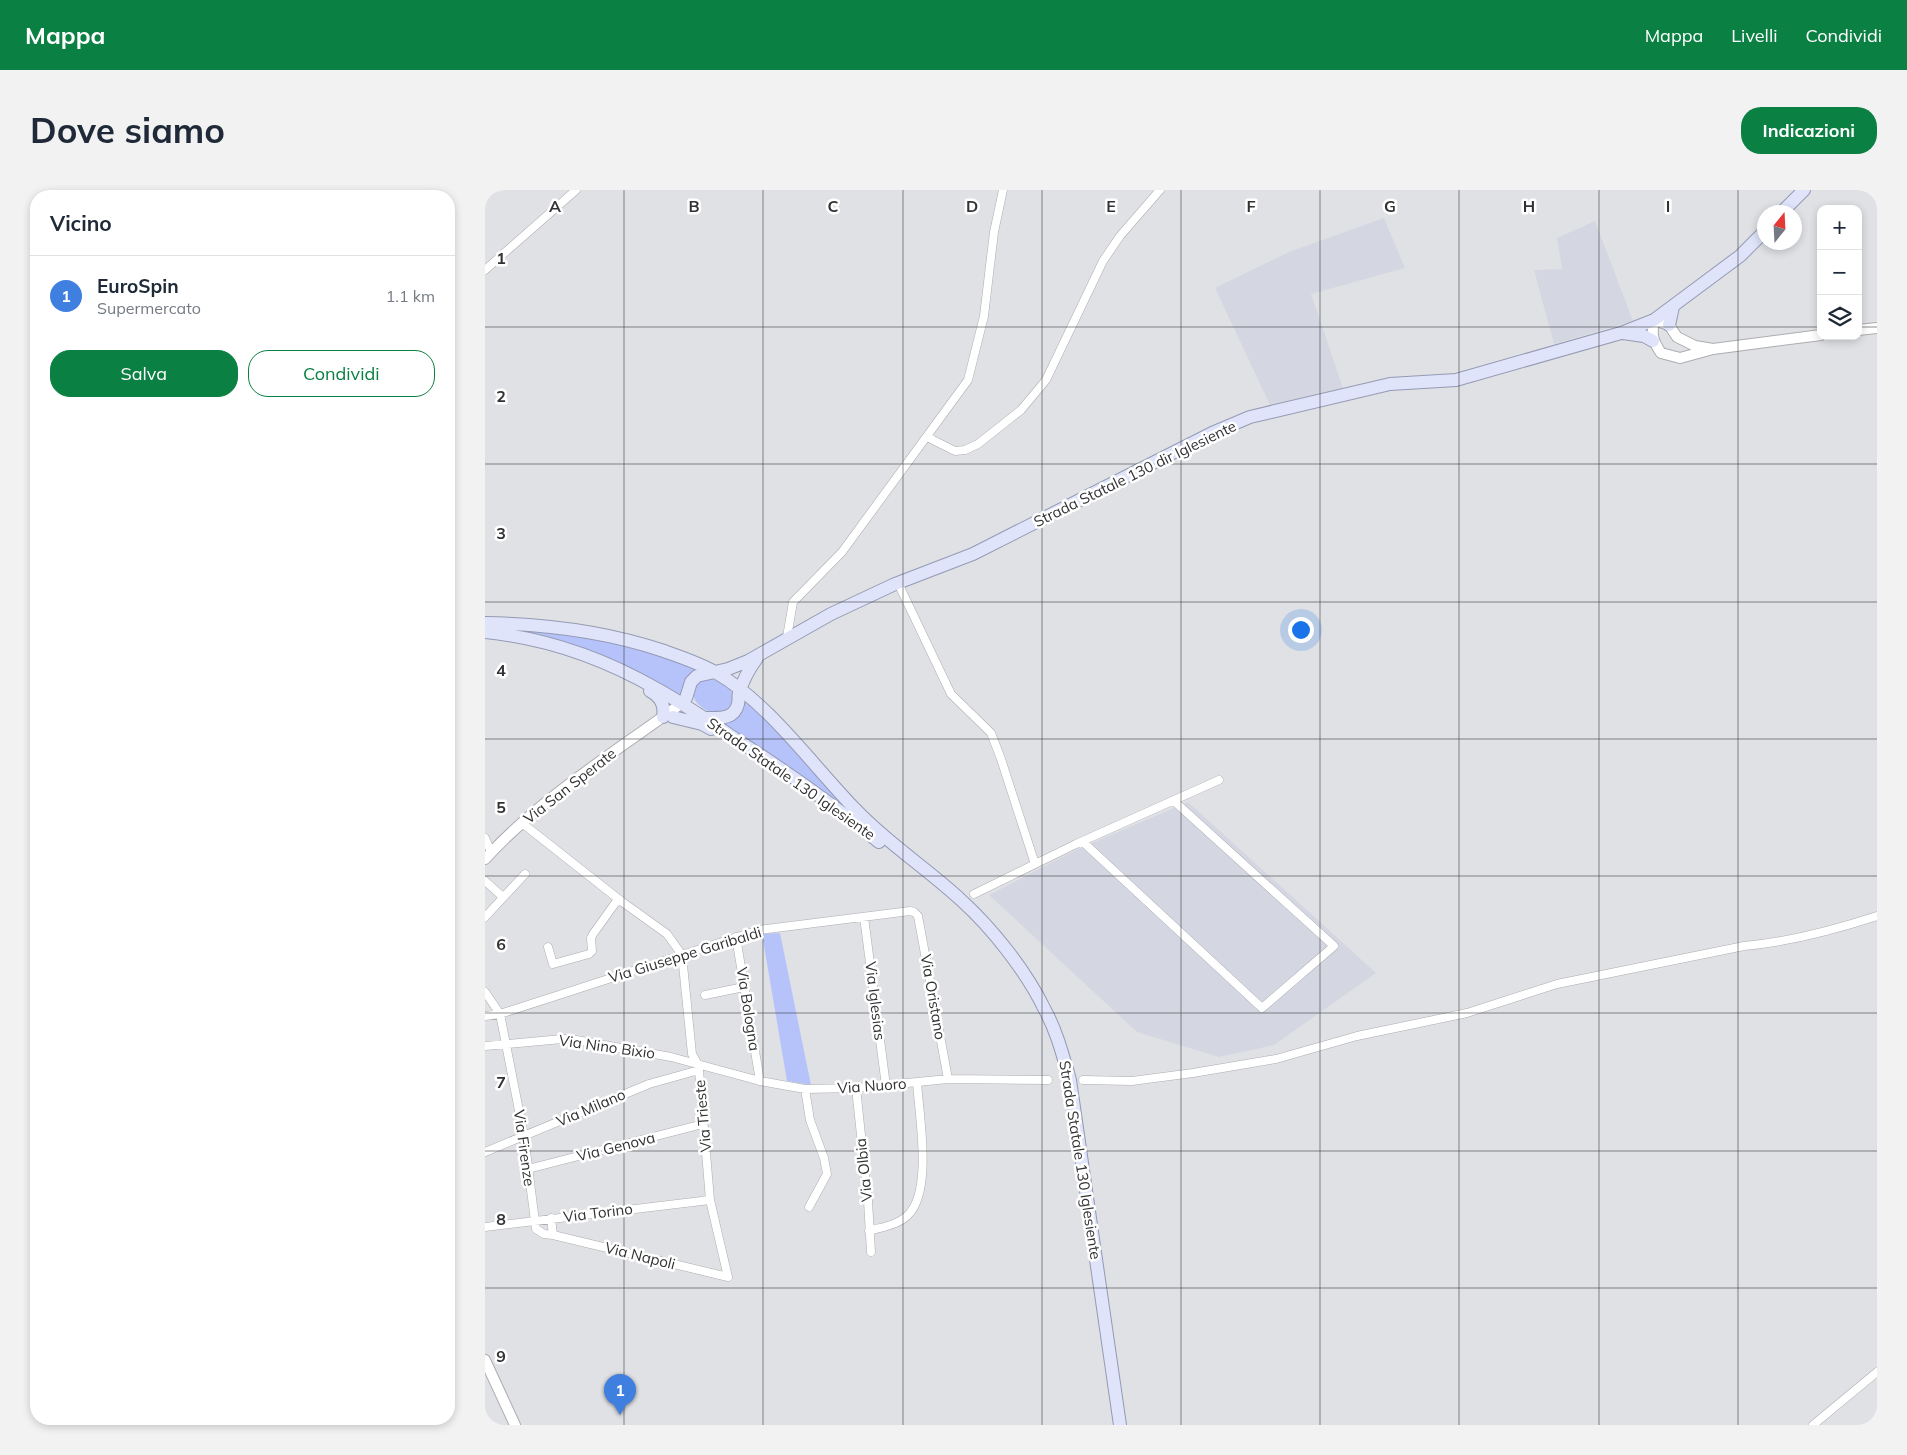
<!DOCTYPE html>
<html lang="it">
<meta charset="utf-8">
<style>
body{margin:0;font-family:Mulish,sans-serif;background:#f2f2f3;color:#1f2937}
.controls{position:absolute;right:15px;top:15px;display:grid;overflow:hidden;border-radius:10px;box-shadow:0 2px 8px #0003}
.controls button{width:45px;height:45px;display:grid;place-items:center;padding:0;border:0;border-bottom:1px solid #e0e1e3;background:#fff;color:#1f2937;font:25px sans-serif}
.compass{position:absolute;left:1272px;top:15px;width:45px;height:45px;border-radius:50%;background:#fff;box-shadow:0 2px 8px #0003;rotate:18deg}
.you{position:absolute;left:815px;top:439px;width:18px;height:18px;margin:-12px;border:4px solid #fff;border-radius:50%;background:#1a73e8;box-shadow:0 0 0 8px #1a73e833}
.badge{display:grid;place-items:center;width:32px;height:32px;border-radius:50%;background:#0b8043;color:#fff;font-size:16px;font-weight:700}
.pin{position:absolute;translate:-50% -41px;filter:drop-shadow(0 1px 2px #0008)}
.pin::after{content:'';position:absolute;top:26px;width:18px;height:15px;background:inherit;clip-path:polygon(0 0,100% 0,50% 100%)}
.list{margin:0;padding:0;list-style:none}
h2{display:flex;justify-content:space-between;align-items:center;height:65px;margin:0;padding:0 20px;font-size:21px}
h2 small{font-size:16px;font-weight:400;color:#747a83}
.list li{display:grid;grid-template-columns:32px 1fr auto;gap:15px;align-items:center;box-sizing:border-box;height:80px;padding:0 20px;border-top:1px solid #e0e1e3}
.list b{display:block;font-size:19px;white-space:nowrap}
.list p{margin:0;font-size:16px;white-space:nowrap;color:#747a83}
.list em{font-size:16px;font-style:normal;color:#747a83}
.actions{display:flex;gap:10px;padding:15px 20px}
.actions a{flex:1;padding:11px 0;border:1px solid #0b8043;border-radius:20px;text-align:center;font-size:18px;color:#0b8043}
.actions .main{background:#0b8043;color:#fff}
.icon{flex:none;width:28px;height:28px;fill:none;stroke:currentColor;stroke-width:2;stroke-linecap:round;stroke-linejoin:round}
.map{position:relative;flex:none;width:1392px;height:1235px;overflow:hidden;border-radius:20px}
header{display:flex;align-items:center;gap:30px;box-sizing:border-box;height:70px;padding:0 25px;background:#0b8043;color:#fff}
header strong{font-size:24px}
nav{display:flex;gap:28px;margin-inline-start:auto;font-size:18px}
.intro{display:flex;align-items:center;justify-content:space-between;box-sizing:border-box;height:120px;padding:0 30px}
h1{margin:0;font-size:35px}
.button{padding:12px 22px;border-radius:20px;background:#0b8043;color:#fff;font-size:18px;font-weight:700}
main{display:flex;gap:30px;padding:0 30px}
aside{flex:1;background:#fff;border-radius:20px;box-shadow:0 2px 8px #0003}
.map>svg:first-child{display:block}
</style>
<header>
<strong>Mappa</strong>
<nav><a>Mappa</a><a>Livelli</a><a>Condividi</a></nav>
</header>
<div class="intro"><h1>Dove siamo</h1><a class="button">Indicazioni</a></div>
<main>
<aside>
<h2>Vicino<small></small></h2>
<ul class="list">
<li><span class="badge" style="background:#3f7fe0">1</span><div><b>EuroSpin</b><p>Supermercato</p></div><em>1.1 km</em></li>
</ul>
<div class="actions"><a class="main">Salva</a><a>Condividi</a></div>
</aside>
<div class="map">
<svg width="1392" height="1235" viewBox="0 0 1392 1235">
<rect width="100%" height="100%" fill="#e0e1e5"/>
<path fill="#d4d7e2" d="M899,28L920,78L826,104L858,198L785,215L730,98L804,62Z
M1110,31L1148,131L1069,154L1049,80L1077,79L1072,48Z
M703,612L891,783L789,855L734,867L652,842L504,705L593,659Z"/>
<path fill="#b6c3fa" d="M4,437L106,444L217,479L197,508L150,483Z
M219,488C237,489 258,501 243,521L228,524C209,515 199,502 219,488Z
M259,506L282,528L367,625L234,533Z
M295,743L326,895L302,891L277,744Z"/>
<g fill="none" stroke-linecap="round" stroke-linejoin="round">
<g stroke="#acadb0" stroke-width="9">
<path id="minor" d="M0,80L91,0
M442,247L470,261L480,260L493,254L536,220L561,190L618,71L635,46L675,0
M413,393L466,504L506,543L516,569L550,674
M302,447L308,412L357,362L483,190L499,126L509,42L518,0
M37,633L136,711L182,744L197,765L207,864L213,875L214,880L225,1010L243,1087L68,1045
M0,648L6,662
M598,652L777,818L849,756L689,611
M0,691L18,707
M489,704L591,654L734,590
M0,727L40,684
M379,727L401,896
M251,747L275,891
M63,757L68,774L104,764L107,761L106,748L108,744L131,712L136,711
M0,802L15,824L39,946L51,1039L59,1044L68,1045L66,1028
M220,805L259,797
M0,826L15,824L77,804L274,740L425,721L429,722L433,726L463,889
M0,856L77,849L91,850L186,867L275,891L320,899L371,898L463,889L563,890
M598,890L647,891L708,883L791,869L872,846L982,823L1072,794L1259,756C1304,752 1349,740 1392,726
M371,898L383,1011L386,1062
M320,899L325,930L339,968L342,984L324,1017
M0,962L164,894L214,880
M43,979L218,934
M0,1037L225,1010
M384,1041C397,1037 413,1035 423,1025C448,1000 434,926 432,892
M1328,1235L1392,1182"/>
</g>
<g stroke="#acadb0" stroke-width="12">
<path id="tertiary" d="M1373,140L1392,138
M1228,159L1210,156L1192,147L1184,135L1169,130C1166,145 1168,151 1176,163L1195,168L1228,159L1336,145
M0,669C57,607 129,563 197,513
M0,1170L30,1235"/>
</g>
<g stroke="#949ab3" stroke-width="14">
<path id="primary" d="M1297,22L1319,0
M1184,135L1188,117
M1138,143L1159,146L1168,151
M0,433C61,434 120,441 179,461C196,467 214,473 230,482C283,512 328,576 371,620C402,653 443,679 476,710C508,739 541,781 560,820C572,842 578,866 585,890L635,1235
M0,442C60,448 120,469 172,499C199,514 224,531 249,548C299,580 348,614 394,652
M165,501C176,507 180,515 178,527
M197,513L201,508L206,492L212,486L243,479L263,471L346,424L410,394L488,364L727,243L765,227L905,194L971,190L1136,143L1169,130L1255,66L1280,41
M188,527L217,534L226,539
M221,528C234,528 249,530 253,514C254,510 253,506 254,503C258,490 264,479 272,468"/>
</g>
<use href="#minor" stroke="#fff" stroke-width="8"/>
<use href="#tertiary" stroke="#fff" stroke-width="10"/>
<use href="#primary" stroke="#dfe4fa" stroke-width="12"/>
</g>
<path fill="none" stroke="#323234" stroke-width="1" stroke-opacity="0.55" d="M139,0V1235M278,0V1235M418,0V1235M557,0V1235M696,0V1235M835,0V1235M974,0V1235M1114,0V1235M1253,0V1235M0,137H1336M1373,137H1392M0,274H1392M0,412H1392M0,549H1392M0,686H1392M0,823H1392M0,961H1392M0,1098H1392"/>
<g text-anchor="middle" stroke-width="5" stroke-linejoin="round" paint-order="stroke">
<g font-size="15" fill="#323234" stroke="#fff">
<text transform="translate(650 284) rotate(-26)" y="5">Strada Statale 130 dir Iglesiente</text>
<text transform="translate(306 589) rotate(35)" y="5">Strada Statale 130 Iglesiente</text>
<text transform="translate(85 596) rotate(-38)" y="5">Via San Sperate</text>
<text transform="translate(200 765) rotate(-17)" y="5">Via Giuseppe Garibaldi</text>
<text transform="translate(448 807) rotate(80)" y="5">Via Oristano</text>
<text transform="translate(390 811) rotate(83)" y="5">Via Iglesias</text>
<text transform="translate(263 819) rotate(81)" y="5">Via Bologna</text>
<text transform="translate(122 857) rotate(8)" y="5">Via Nino Bixio</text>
<text transform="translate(387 896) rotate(-4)" y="5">Via Nuoro</text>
<text transform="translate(106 918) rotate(-23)" y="5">Via Milano</text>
<text transform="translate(218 926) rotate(-95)" y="5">Via Trieste</text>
<text transform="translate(131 957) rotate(-14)" y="5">Via Genova</text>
<text transform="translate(39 958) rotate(82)" y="5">Via Firenze</text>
<text transform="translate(595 970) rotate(81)" y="5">Strada Statale 130 Iglesiente</text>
<text transform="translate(379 980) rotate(-96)" y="5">Via Olbia</text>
<text transform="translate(113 1023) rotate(-7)" y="5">Via Torino</text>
<text transform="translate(155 1066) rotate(14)" y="5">Via Napoli</text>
</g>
</g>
<g font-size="16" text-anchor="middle" font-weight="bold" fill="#323234" stroke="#fff" stroke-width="5" stroke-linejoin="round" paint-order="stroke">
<text x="70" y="22">A</text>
<text x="209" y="22">B</text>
<text x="348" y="22">C</text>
<text x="487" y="22">D</text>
<text x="626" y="22">E</text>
<text x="766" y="22">F</text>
<text x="905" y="22">G</text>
<text x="1044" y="22">H</text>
<text x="1183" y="22">I</text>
<text x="16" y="74">1</text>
<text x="16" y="212">2</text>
<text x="16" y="349">3</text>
<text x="16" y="486">4</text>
<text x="16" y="623">5</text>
<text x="16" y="760">6</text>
<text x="16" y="898">7</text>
<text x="16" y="1035">8</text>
<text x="16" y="1172">9</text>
</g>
</svg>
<div class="controls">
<button>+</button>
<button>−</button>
<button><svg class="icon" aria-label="layers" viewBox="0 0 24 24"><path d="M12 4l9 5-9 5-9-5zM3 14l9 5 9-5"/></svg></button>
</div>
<svg class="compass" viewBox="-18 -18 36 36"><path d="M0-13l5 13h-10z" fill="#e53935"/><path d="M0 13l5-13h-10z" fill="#747a83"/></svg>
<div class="you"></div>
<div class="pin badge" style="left:135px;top:1225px;background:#3f7fe0">1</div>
</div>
</main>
